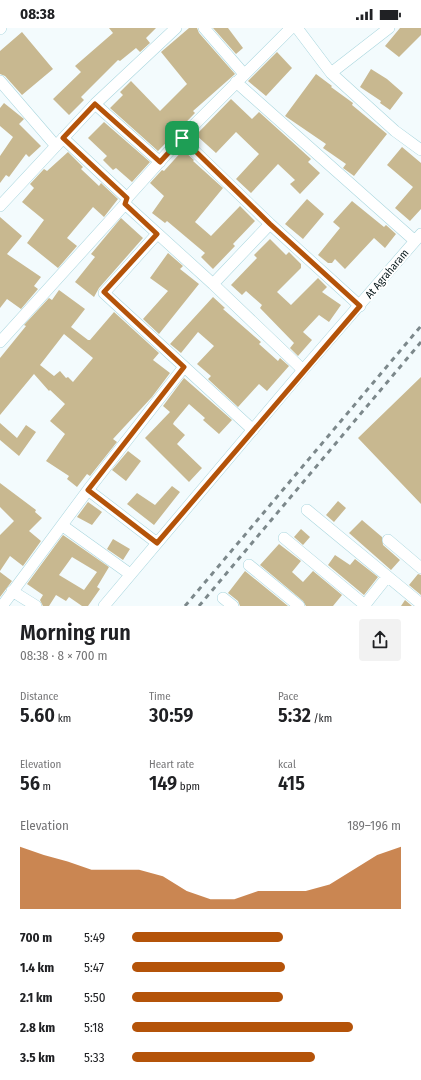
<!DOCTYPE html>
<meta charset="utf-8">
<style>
body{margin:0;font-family:"Fira Sans Condensed",sans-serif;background:#f2f2f2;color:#202124;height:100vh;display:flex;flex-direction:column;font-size:15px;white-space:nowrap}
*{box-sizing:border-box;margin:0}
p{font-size:13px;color:#757577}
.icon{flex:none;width:22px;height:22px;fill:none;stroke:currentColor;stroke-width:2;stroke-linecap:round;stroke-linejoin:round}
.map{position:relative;height:578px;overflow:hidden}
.drawer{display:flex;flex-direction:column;background:#fff;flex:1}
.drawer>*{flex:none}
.pin{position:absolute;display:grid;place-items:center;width:34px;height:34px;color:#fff;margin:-17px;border-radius:8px;box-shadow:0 2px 6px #0006}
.round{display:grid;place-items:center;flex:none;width:42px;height:42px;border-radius:4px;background:#f2f2f2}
.overview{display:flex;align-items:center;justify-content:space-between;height:68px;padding:0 20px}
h1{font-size:22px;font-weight:600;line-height:30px}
.stats{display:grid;grid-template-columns:repeat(3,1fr);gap:6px;height:68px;padding:4px 20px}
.stats div{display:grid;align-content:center}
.stats b{font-size:20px;font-weight:600}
.stats small{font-size:11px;font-weight:400}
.stats p{font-size:11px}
.chart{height:112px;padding:8px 20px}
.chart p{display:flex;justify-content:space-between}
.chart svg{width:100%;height:72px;margin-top:4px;fill:#b45309;opacity:.7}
ul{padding:0 20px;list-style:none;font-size:13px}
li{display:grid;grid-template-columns:64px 48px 1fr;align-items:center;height:30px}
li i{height:10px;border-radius:5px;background:#b45309}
.status{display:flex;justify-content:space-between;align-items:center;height:28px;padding:0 20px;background:#fff;direction:ltr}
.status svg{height:11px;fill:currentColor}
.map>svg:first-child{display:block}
.building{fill:#c8b890;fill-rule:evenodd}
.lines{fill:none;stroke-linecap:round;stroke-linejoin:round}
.street-casing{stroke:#a9d6de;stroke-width:12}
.street{stroke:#fff;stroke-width:11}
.rail{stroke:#7c888b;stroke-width:3;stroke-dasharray:5 5;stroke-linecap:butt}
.route-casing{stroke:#fff;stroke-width:8}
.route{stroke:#b45309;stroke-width:5}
.labels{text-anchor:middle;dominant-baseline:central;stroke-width:4;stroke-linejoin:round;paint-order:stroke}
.street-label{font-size:11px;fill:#041417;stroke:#fff}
</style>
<div class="status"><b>08:38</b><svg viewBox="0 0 49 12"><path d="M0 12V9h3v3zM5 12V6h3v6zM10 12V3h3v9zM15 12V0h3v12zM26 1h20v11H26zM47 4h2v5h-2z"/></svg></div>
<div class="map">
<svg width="421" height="578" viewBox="0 0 421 578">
<rect width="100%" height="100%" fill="#f3fbfd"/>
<!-- building -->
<path class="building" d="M109,0H156L146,10L150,15L140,24L136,20L120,33L118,32L81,69L84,72L69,87L53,71L81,44L75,38L113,5Z
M189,0H197L199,5L235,46L193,83L195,85L158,123L110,80L123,67L120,64L131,53L160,83L187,56L161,24Z
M213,0H228L243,20L236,26Z
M400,0H421V7L399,29L385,18Z
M22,4L53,41L22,67L5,48L0,46V23Z
M277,24L292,40L266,68L248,53Z
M371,41L387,51L403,65L390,82L380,75L381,73L360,59Z
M316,46L332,58L331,59L353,75L352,77L387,106L354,148L343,140L346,136L323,120L326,116L285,88Z
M231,71L252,91L259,84L311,131L308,134L320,145L300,166L290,156L295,152L278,136L251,165L236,151L259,126L236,104L216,125L196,107Z
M4,75L24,91L19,96L41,118L29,129L26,126L9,149L6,147L0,155V128L13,109L0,98V80Z
M104,94L150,134L132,154L116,140L113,142L103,132L107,128L88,110Z
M402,119L421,135V181L410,193L395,180L413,159L387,137Z
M183,122L194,132L193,133L223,160L195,194L211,208L240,178L255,193L233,216L235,218L213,241L201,229L205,225L167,193L165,195L152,185L164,168L150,155L162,142L164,143Z
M68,124L83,139L81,141L99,158L101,155L118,171L104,189L93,179L67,210L77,218L58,240L27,215L44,192L22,174L34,160L30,156L44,141L47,143Z
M307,171L324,186L303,211L285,196Z
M352,173L384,199L386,197L396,206L385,220L374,210L345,241L335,231L332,235H328L318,227L340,200L333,194Z
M0,189L22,208L7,226L41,249L34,258L38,261L21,281L7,271L0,280Z
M121,190L143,210L99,260L94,269L75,254L95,229L91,226Z
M270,211L286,227L289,224L301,236V240L277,264L291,277L318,250L327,259L322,264L341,277L329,294L319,287L303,304L312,312L298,328L290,320L294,315L260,280L262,277L246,263L242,267L231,257L257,230L254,227Z
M168,225L183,238L180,241L199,256L159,306L143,291L168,263L150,250Z
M59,262L85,281L71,299L88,312H90L114,284L159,325L153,332L170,345L152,369L113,411L117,414L90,448L87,446L77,459L67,451L69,448L46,433L65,406L50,393L65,376L50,362L49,363L34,346L0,387V330L26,298L24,297L49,270L52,272ZM64,306L93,330L73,354L68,349L66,350L60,343L54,348L40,337Z
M213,269L225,280L223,281L261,314L259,316L278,333L280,330L289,338L267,363L259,356L238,379L208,351L211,348L197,336L214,318L198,304L181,325L170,316Z
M421,349V476L358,410Z
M184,350L232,392L219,406L203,392L205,390L189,376L174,394L173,396L185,407L177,416L202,440L189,454L145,410L170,384L163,378Z
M0,395L17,410L26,397L36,404L19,428L0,412Z
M128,423L141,433L126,453L112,442Z
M0,455L36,482L35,484L42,490L29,503L41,513L23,538L10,528L0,543V507L14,493L0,479Z
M172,458L180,464L154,497L127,476L137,465L155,477Z
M338,473L346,480L334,494L326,487Z
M88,474L102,484L92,497L77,489Z
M362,492L382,509L383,517L400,532L391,542L349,505Z
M301,501L310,509L303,517L294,509Z
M63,507L109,539L97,559L100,561L88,578H82L69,569L66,573L56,567L49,578H43L40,572L43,567L27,556ZM72,529L97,544L84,562L59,547Z
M113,511L130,521L123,532L107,521Z
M279,516L301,533L292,544L303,554L313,543L342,567L333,578H306L303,573L260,537Z
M335,527L350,537L355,531L378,549L364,567L328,537Z
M245,543L288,578H240L238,573L228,565Z
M0,544L12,553L0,569Z
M418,546L421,547V567L409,557Z
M405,572L412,578H401Z"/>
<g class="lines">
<!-- street casing -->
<g class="street-casing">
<path id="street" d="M204,0L244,46
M297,0L331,45L395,103L421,122
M0,1L1,0
M331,45L389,0
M0,53L56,118
M236,54L415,213
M95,76L160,134
M63,110L127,170
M181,110L270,196L360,278
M125,176L213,256L303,342
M0,178L95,76L176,0
M157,206L104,265L253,402
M213,256L270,196
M0,314L125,176L127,170L181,110L291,0
M88,462L157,515
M307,482L421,576
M63,498L130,546
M284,510L366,578
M388,512L421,540
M249,537L299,578
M12,563L36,578
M223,570L233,578
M2,578L88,462L184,339
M104,578L303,342L421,206
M364,578L387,549"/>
</g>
<!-- street -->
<use href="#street" class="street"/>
<!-- rail -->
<path class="rail" d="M185,578L421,298
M199,578L421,314"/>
</g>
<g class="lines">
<!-- route casing -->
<g class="route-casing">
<path id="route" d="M95,76L160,134L182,110L270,196L360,278L157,515L88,462L184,339L104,264L157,206L125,176L127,170L63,110Z"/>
</g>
<!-- route -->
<use href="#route" class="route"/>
</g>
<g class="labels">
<!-- street labels -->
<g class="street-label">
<text transform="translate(387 246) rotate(-50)">At Agraharam</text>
</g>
</g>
</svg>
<div class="pin" style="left:182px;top:110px;background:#1e9e55"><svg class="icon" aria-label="arrive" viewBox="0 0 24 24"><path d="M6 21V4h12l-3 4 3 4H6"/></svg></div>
</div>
<section class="drawer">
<div class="overview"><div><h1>Morning run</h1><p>08:38 · 8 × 700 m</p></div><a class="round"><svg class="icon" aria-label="share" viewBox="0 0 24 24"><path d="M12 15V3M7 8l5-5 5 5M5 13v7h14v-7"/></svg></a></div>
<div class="stats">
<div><p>Distance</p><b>5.60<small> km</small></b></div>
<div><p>Time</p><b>30:59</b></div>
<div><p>Pace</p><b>5:32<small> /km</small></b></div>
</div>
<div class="stats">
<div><p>Elevation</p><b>56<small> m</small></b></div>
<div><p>Heart rate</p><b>149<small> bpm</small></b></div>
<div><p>kcal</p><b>415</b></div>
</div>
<div class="chart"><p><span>Elevation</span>189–196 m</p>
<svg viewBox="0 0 160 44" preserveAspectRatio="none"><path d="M0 44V6L10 11L20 15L30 20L40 20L50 20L60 24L70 33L80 38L90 38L100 33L110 33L120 33L130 29L140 20L150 11L160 6V44z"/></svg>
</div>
<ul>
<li><b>700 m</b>5:49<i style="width:56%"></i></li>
<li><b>1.4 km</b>5:47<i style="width:57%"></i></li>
<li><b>2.1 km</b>5:50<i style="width:56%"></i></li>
<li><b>2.8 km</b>5:18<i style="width:82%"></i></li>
<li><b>3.5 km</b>5:33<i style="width:68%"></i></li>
</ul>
</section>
